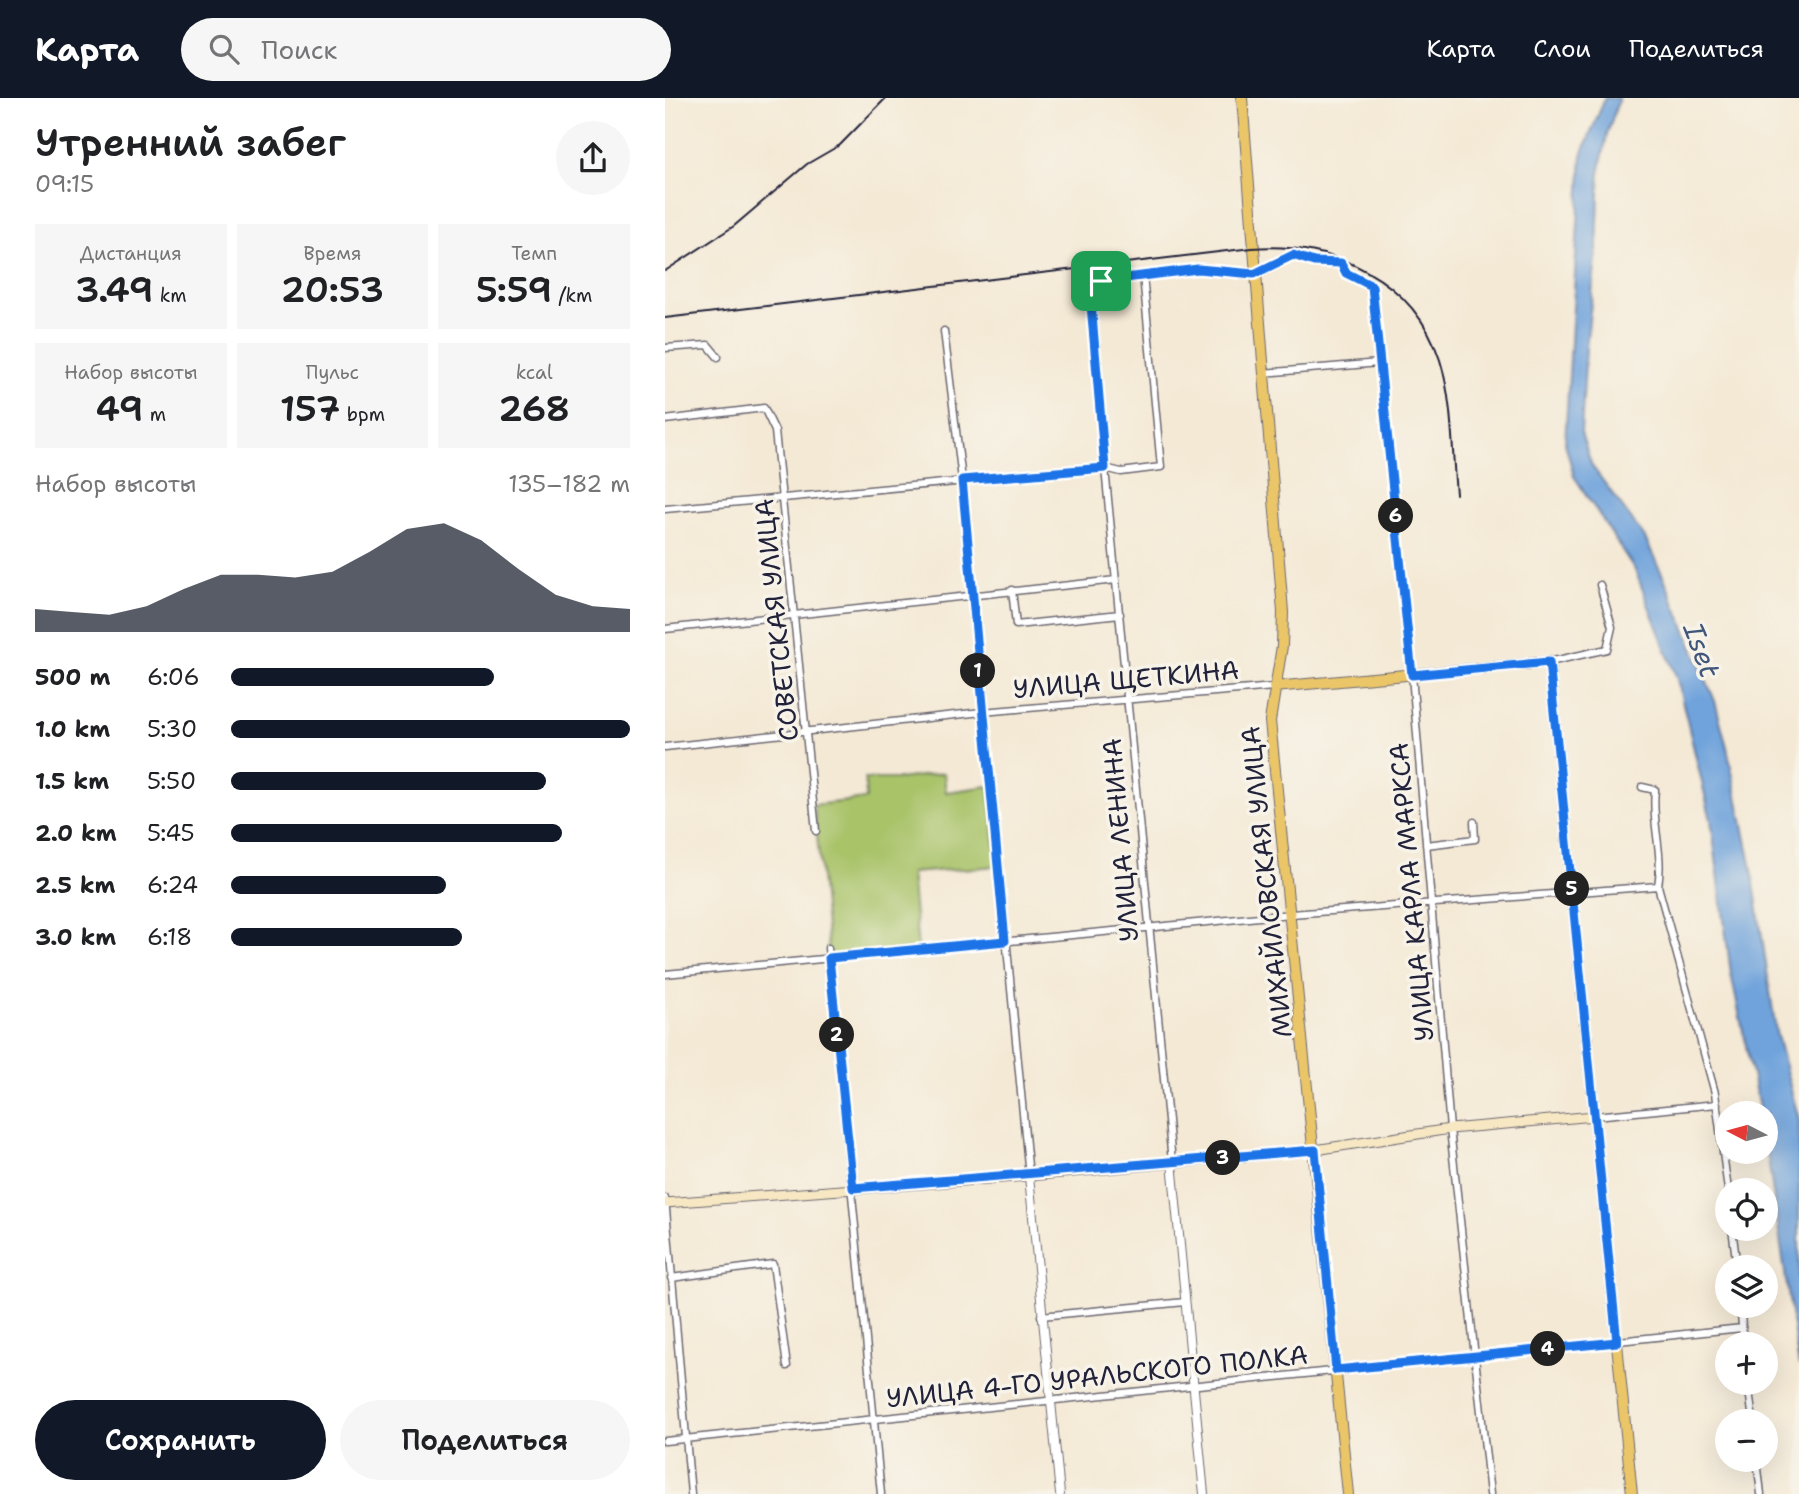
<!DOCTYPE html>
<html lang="ru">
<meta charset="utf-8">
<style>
body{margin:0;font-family:"Shantell Sans",sans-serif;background:#f6f6f6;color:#202124;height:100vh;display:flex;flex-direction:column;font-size:26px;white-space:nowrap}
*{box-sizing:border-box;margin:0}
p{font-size:23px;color:#757577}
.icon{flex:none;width:38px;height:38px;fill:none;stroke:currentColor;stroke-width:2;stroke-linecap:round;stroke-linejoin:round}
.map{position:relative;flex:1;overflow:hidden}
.panel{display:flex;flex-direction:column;background:#fff;width:665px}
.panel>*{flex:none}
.needle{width:46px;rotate:276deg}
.controls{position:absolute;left:1050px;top:1003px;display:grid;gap:14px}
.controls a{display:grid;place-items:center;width:63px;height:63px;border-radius:50%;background:#fff;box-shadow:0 7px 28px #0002;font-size:35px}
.pin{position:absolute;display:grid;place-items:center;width:60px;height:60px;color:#fff;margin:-30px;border-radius:14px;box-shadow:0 4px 10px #0006}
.km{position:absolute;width:35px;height:35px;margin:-18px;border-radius:50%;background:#222;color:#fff;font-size:19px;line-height:35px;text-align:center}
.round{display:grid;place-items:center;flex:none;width:74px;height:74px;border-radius:37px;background:#f6f6f6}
.overview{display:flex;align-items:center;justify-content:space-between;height:119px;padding:0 35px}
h1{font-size:38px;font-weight:600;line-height:52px}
.stats{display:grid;grid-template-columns:repeat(3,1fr);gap:10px;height:119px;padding:7px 35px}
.stats div{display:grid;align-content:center;border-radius:0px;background:#f6f6f6;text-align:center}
.stats b{font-size:35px;font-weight:600}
.stats small{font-size:19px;font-weight:400}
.stats p{font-size:19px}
.chart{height:196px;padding:14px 35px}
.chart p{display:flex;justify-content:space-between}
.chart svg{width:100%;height:126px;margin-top:7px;fill:#111827;opacity:.7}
.button{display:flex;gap:14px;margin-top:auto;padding:14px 35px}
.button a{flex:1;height:80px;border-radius:42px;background:#111827;color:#fff;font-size:28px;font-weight:600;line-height:80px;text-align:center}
.button a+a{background:#f6f6f6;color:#202124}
ul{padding:0 35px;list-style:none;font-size:23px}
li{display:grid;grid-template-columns:112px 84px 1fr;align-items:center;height:52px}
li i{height:18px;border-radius:9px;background:#111827}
header{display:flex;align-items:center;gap:42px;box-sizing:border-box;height:98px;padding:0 35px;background:#111827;color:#fff}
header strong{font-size:33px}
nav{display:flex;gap:38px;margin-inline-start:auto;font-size:24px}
.search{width:490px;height:63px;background:#f6f6f6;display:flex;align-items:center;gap:18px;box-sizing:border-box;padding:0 24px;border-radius:38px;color:#757577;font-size:26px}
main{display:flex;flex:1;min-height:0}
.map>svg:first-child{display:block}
.green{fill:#a9c369;stroke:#667252;stroke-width:2}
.water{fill:#6fa3db;stroke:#48628b;stroke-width:2}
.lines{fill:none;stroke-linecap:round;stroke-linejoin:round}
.minor-casing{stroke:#6c6871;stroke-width:9}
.tertiary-casing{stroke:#6c6871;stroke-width:10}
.secondary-casing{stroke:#6c6871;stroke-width:11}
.primary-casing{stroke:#6c6871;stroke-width:12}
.minor{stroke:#fff;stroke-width:6}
.tertiary{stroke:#fff;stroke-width:8}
.secondary{stroke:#f7e8c3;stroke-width:9}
.primary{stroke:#ebc669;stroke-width:10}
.rail{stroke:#22223b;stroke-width:2}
.route-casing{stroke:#fff;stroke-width:14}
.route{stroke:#1a73e8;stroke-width:9}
.labels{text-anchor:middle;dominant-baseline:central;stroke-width:7;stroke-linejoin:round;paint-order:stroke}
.street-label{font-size:26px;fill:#22223b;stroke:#f7f3e8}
.water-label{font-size:28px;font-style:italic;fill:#41567b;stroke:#f7f3e8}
</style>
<header>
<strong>Карта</strong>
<div class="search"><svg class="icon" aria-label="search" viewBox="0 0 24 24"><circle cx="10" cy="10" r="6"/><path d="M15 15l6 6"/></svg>Поиск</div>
<nav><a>Карта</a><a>Слои</a><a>Поделиться</a></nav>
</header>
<main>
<section class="panel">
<div class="overview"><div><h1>Утренний забег</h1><p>09:15</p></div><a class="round"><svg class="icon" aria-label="share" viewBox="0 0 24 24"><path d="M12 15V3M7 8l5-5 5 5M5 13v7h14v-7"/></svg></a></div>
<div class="stats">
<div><p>Дистанция</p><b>3.49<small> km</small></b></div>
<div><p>Время</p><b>20:53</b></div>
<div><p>Темп</p><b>5:59<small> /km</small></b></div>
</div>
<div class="stats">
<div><p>Набор высоты</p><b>49<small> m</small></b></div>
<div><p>Пульс</p><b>157<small> bpm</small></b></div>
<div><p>kcal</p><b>268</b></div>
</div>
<div class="chart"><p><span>Набор высоты</span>135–182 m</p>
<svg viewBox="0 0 160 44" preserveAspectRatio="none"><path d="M0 44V36L10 37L20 38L30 35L40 29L50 24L60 24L70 25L80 23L90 16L100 8L110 6L120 12L130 22L140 31L150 35L160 36V44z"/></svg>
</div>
<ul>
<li><b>500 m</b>6:06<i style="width:66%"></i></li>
<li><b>1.0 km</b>5:30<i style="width:100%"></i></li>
<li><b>1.5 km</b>5:50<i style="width:79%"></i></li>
<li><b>2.0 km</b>5:45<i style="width:83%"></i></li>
<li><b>2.5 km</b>6:24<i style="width:54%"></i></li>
<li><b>3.0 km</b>6:18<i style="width:58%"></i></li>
</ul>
<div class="button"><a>Сохранить</a><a>Поделиться</a></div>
</section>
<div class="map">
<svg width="1134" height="1396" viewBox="0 0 1134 1396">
<rect width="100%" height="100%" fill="#f7f3e8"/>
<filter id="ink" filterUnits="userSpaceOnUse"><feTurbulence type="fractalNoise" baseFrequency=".0143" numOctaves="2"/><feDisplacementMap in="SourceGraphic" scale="14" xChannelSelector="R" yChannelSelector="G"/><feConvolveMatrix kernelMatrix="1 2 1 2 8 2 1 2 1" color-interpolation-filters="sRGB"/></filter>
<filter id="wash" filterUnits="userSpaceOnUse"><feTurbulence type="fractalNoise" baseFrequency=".00686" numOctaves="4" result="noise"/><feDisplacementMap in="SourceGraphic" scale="28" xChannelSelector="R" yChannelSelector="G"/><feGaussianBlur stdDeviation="1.57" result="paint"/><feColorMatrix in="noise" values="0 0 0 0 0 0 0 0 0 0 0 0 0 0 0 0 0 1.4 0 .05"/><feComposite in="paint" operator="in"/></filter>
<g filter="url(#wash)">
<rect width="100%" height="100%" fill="#f4e9d5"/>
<!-- green -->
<path class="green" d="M279,675L281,694L324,688L332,768L246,775L253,851L164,860L149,707L201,701L200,681H234Z"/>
<!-- water -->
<path class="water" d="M940,0H954L942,37L935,71L932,151L921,250L916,335L927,368L980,440L999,480L1050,603L1062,649L1087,771L1111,934L1134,1022V1268L1101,1048V1015H1095L1066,876L1046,722L1012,581L970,472L909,378L900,345L917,57Z"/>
</g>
<g filter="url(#ink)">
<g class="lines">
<!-- minor casing -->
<g class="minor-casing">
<path id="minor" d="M279,233L297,382L364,1078
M0,250L43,247L53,259
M598,275L714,265
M0,322L99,310L110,333L151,733
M0,411L440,370L456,374L496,369L478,177
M347,492L351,527L455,516
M0,531L451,482
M884,564L942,551L947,529L935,487
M0,649L317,614L609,589
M977,689L990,692C986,725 999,755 993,788L1050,995L1063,1092
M761,747L810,741L809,724
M163,850L216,1396
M0,876L626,816L993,788
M930,1018L1052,1006
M507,1064L440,370L427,196L436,183L446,181L533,171L589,176L628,157L649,165H676L681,175L707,188L747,577L785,1031L825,1396
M0,1100L26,1396
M1067,1130L1072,1169
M6,1180L108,1166L122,1268
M1075,1208L1079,1246
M376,1218L520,1204
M1083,1284L1088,1323
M0,1343L1077,1230
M1092,1362L1096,1396"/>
</g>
<!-- tertiary casing -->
<g class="tertiary-casing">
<path id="tertiary" d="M507,1064L539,1396
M364,1078L395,1396"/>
</g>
<!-- secondary casing -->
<g class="secondary-casing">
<path id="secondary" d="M0,1105L364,1078L650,1052L785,1031L930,1018"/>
</g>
<!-- primary casing -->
<g class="primary-casing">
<path id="primary" d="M577,0L618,514L617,548L605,623L683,1396
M609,589L884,564L967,1396"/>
</g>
<!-- minor -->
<use href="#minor" class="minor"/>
<!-- tertiary -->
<use href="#tertiary" class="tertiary"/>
<!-- secondary -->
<use href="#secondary" class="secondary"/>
<!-- primary -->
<use href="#primary" class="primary"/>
<!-- rail -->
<path class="rail" d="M0,173L69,128L142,66L175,47L221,0
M0,220L587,150C668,144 749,181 775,262C788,304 787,353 791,396"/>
</g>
</g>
<g class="lines" filter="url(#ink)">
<!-- route casing -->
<g class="route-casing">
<path id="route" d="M628,157L649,164L676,165L681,175L707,188L747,577L884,564L952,1244L671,1272L650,1052L188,1090L164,860L340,843L297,382L440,370L426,206L427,196L436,183L533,171L589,176Z"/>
</g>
<!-- route -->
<use href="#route" class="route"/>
</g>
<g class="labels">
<!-- street labels -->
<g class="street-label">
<text transform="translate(111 522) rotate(-96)">СОВЕТСКАЯ УЛИЦА</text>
<text transform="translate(461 581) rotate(-5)">УЛИЦА ЩЕТКИНА</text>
<text transform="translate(455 742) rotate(-95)">УЛИЦА ЛЕНИНА</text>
<text transform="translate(601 784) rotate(-96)">МИХАЙЛОВСКАЯ УЛИЦА</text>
<text transform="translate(746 794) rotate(-95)">УЛИЦА КАРЛА МАРКСА</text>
<text transform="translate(432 1278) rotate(-6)">УЛИЦА 4-ГО УРАЛЬСКОГО ПОЛКА</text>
</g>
<!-- water labels -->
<g class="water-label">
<text transform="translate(1037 552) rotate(70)">Iset</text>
</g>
</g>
</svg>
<div class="controls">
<a><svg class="needle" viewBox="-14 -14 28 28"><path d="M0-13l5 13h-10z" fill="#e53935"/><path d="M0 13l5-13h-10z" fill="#757577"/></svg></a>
<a><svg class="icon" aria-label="locate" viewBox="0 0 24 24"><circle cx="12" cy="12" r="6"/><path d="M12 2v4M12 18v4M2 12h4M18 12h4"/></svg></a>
<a><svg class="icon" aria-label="layers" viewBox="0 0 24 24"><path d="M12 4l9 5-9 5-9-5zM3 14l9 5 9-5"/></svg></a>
<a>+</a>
<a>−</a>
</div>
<div class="pin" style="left:436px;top:183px;background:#1e9e55"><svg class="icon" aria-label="arrive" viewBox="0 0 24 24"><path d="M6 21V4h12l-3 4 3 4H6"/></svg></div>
<b class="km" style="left:313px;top:573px">1</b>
<b class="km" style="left:172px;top:937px">2</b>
<b class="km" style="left:558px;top:1060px">3</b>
<b class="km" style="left:883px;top:1251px">4</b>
<b class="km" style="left:907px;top:791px">5</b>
<b class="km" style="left:731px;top:418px">6</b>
</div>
</main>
